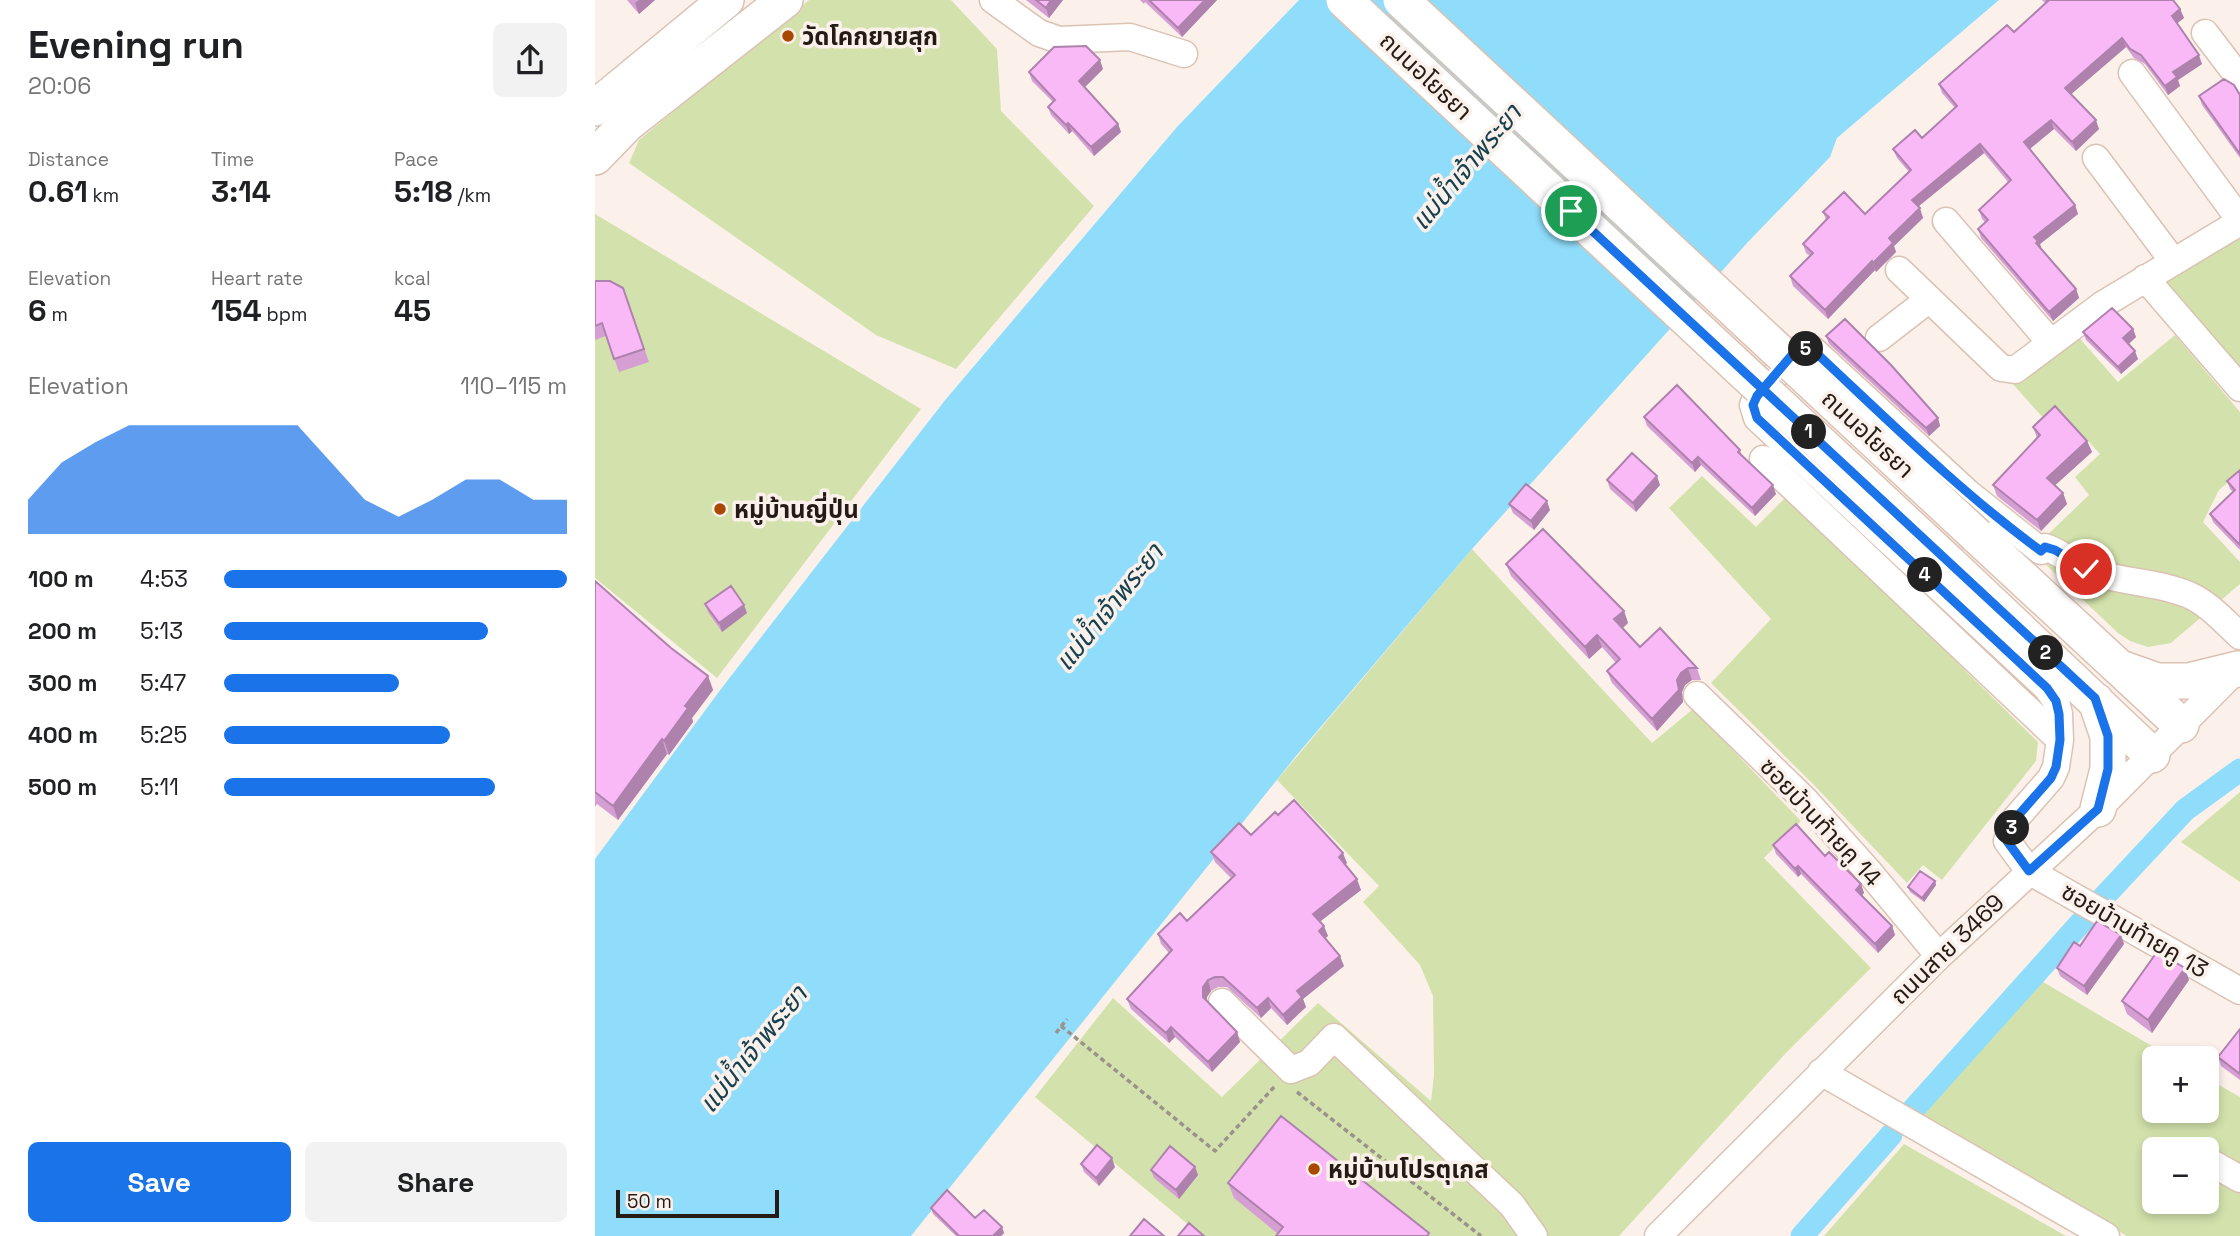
<!DOCTYPE html>
<meta charset="utf-8">
<style>
body{margin:0;font-family:"Space Grotesk","Noto Sans Thai",sans-serif;background:#f2f2f2;color:#202124;height:100vh;display:flex;flex-direction:column;font-size:26px;white-space:nowrap}
*{box-sizing:border-box;margin:0}
p{font-size:23px;color:#757577}
.icon{flex:none;width:38px;height:38px;fill:none;stroke:currentColor;stroke-width:2;stroke-linecap:round;stroke-linejoin:round}
.map{position:relative;flex:1;overflow:hidden}
.details{display:flex;flex-direction:column;background:#fff;width:595px}
.details>*{flex:none}
.controls{position:absolute;left:1547px;top:1046px;display:grid;gap:14px}
.controls a{display:grid;place-items:center;width:77px;height:77px;border-radius:10px;background:#fff;box-shadow:0 4px 10px #0003;font-size:35px}
.scale{position:absolute;left:21px;bottom:18px;width:163px;box-sizing:border-box;padding-left:7px;border:4px solid #241b15;border-top:0;font-size:19px;line-height:24px;white-space:nowrap;color:#241b15;-webkit-text-stroke:5px #fbf1ea;paint-order:stroke}
.pin{position:absolute;display:grid;place-items:center;width:60px;height:60px;color:#fff;margin:-30px;border:4px solid #fff;border-radius:50%;box-shadow:0 2px 7px #0007}
.km{position:absolute;width:35px;height:35px;margin:-18px;border-radius:50%;background:#222;color:#fff;font-size:19px;line-height:35px;text-align:center}
.round{display:grid;place-items:center;flex:none;width:74px;height:74px;border-radius:10px;background:#f2f2f2}
.headline{display:flex;align-items:center;justify-content:space-between;height:119px;padding:0 28px}
h1{font-size:38px;font-weight:700;line-height:52px}
.figures{display:grid;grid-template-columns:repeat(3,1fr);gap:10px;height:119px;padding:7px 28px}
.figures div{display:grid;align-content:center}
.figures b{font-size:30px;font-weight:700}
.figures small{font-size:19px;font-weight:400}
.figures p{font-size:19px}
.chart{height:196px;padding:14px 28px}
.chart p{display:flex;justify-content:space-between}
.chart svg{width:100%;height:126px;margin-top:7px;fill:#1a73e8;opacity:.7}
.button{display:flex;gap:14px;margin-top:auto;padding:14px 28px}
.button a{flex:1;height:80px;border-radius:10px;background:#1a73e8;color:#fff;font-size:28px;font-weight:700;line-height:80px;text-align:center}
.button a+a{background:#f2f2f2;color:#202124}
ul{padding:0 28px;list-style:none;font-size:23px}
li{display:grid;grid-template-columns:112px 84px 1fr;align-items:center;height:52px}
li i{height:18px;border-radius:9px;background:#1a73e8}
main{display:flex;flex:1;min-height:0}
.map>svg:first-child{display:block}
.green{fill:#d3e2ac;fill-rule:evenodd}
.water{fill:#90ddfb}
.lines{fill:none;stroke-linecap:round;stroke-linejoin:round}
.canal{stroke:#90ddfb;stroke-width:23}
.minor-casing{stroke:#dbc2b2;stroke-width:29}
.major-casing{stroke:#dbc2b2;stroke-width:38}
.path{stroke:#9b928b;stroke-width:3.5;stroke-dasharray:5 3.5;stroke-linecap:butt}
.minor{stroke:#fff;stroke-width:26}
.major{stroke:#fff;stroke-width:35}
.major-bridge-casing{stroke:#dbc2b2;stroke-width:38;stroke-linecap:butt}
.major-bridge{stroke:#fff;stroke-width:35}
.wall{fill:#d69fd4}
.shaded-wall{fill:#ae82ad}
.building{fill:#f9b9f7;stroke:#ae82ad;stroke-width:2}
.route-casing{stroke:#fff;stroke-width:14}
.route{stroke:#1a73e8;stroke-width:9}
.poi-dot{fill:#a94900;stroke:#fbf1ea;stroke-width:2.5}
.labels{text-anchor:middle;dominant-baseline:central;stroke-width:7;stroke-linejoin:round;paint-order:stroke}
.poi-label{font-size:24px;font-weight:bold;fill:#241b15;stroke:#fbf1ea;text-anchor:start}
.street-label{font-size:24px;fill:#241b15;stroke:#fbf1ea}
.water-label{font-size:26px;font-style:italic;fill:#144151;stroke:#fbf1ea}
</style>
<main>
<section class="details">
<div class="headline"><div><h1>Evening run</h1><p>20:06</p></div><a class="round"><svg class="icon" aria-label="share" viewBox="0 0 24 24"><path d="M12 15V3M7 8l5-5 5 5M5 13v7h14v-7"/></svg></a></div>
<div class="figures">
<div><p>Distance</p><b>0.61<small> km</small></b></div>
<div><p>Time</p><b>3:14</b></div>
<div><p>Pace</p><b>5:18<small> /km</small></b></div>
</div>
<div class="figures">
<div><p>Elevation</p><b>6<small> m</small></b></div>
<div><p>Heart rate</p><b>154<small> bpm</small></b></div>
<div><p>kcal</p><b>45</b></div>
</div>
<div class="chart"><p><span>Elevation</span>110–115 m</p>
<svg viewBox="0 0 160 44" preserveAspectRatio="none"><path d="M0 44V32L10 19L20 12L30 6L40 6L50 6L60 6L70 6L80 6L90 19L100 32L110 38L120 32L130 25L140 25L150 32L160 32V44z"/></svg>
</div>
<ul>
<li><b>100 m</b>4:53<i style="width:100%"></i></li>
<li><b>200 m</b>5:13<i style="width:77%"></i></li>
<li><b>300 m</b>5:47<i style="width:51%"></i></li>
<li><b>400 m</b>5:25<i style="width:66%"></i></li>
<li><b>500 m</b>5:11<i style="width:79%"></i></li>
</ul>
<div class="button"><a>Save</a><a>Share</a></div>
</section>
<div class="map">
<svg width="1645" height="1236" viewBox="0 0 1645 1236">
<rect width="100%" height="100%" fill="#fbf1ea"/>
<!-- green -->
<path class="green" d="M214,0H356L402,49L406,111L499,206L361,369L281,335L34,163L44,140Z
M0,214L326,409L122,678L0,578Z
M1645,231V380L1570,283L1577,268Z
M1479,332L1523,382L1580,335L1645,412V472L1624,490L1608,522L1645,562V584L1576,643L1553,647L1535,641L1523,633L1448,562L1445,542L1494,495L1480,477L1505,454L1466,411L1451,421L1416,382Z
M1107,476L1161,527L1192,496L1443,742L1441,761L1347,880L1328,865L1312,883L1219,785L1116,683L1176,619L1074,508Z
M877,549L1057,743L1098,709L1206,821L1169,858L1276,968L1190,1054L1024,1236H607L440,1097L518,998L627,1097L723,1003L836,1101L839,1075L838,996L825,965L768,902L784,886L682,780Z
M1645,792V882L1586,842Z
M1443,979L1579,1059H1559V1111H1612V1078L1645,1097V1236H1532L1324,1120ZM1559,1150H1612V1202H1559Z
M1309,1144L1471,1236H1229Z"/>
<!-- water -->
<path class="water" d="M704,0H1404L1242,138L1235,157L1153,242L877,549L701,756L316,1236H0V859L129,685L351,399L582,127Z"/>
<g class="lines">
<!-- canal -->
<path class="canal" d="M1505,901L1590,810L1645,770
M1316,1112L1491,917
M1207,1236L1296,1135"/>
<!-- minor casing -->
<g class="minor-casing">
<path id="minor" d="M398,0L444,33L464,40L535,37L589,54
M1610,33L1645,79
M1537,73L1645,220
M1501,158L1578,261
M1351,221L1456,343
M1304,270L1406,368L1420,370L1507,305L1645,222
M1550,278L1645,388
M1284,338L1333,300
M1168,459L1465,740
M1645,636C1629,621 1614,604 1594,595C1562,581 1525,583 1493,570C1477,564 1466,552 1450,547L1446,551L1373,493L1218,350L1209,348L1202,350L1162,396L1158,405L1162,418L1452,688L1461,701L1464,714L1465,740L1461,767L1456,778L1421,818L1412,841L1434,871L1645,991
M1102,695L1209,799L1275,873L1344,956
M627,1002L696,1070L714,1063L739,1037L917,1205L939,1236
M1226,1072L1511,1236
M1615,1162L1645,1179
M1063,1236L1344,956L1503,809L1644,667"/>
</g>
<!-- major casing -->
<g class="major-casing">
<path id="major" d="M0,108L131,0
M0,157L32,124L190,0
M1382,536L1586,725
M1355,564L1557,755
M1528,669L1562,681H1594L1643,669
M1501,701L1513,736V769L1503,809"/>
</g>
<!-- path -->
<path class="path" d="M466,1026L620,1151L681,1085
M461,1033L472,1019
M702,1092L886,1236"/>
<!-- minor -->
<use href="#minor" class="minor"/>
<!-- major -->
<use href="#major" class="major"/>
<!-- major-bridge casing -->
<g class="major-bridge-casing">
<path id="major-bridge" d="M749,0L1355,564
M806,0L1382,536"/>
</g>
<!-- major-bridge -->
<use href="#major-bridge" class="major-bridge"/>
</g>
<!-- wall -->
<path class="wall" d="M32,0H60L44,14Z
M431,0H468L454,18Z
M545,0H622L587,37L550,2L549,4Z
M1447,0H1578L1585,9L1589,18L1582,23L1607,64L1583,80L1585,86L1573,95L1550,64L1539,58L1531,47L1476,94L1504,129L1481,151L1459,129L1435,149L1480,205L1483,214L1445,244L1446,248L1481,289L1484,298L1458,321L1386,238L1383,229L1390,222L1387,219L1384,210L1413,182L1389,153L1323,207L1328,218L1299,246L1301,252L1281,272L1280,270L1233,319L1198,286L1195,276L1215,256L1211,253L1208,244L1231,220L1228,212L1270,214L1314,172L1302,158L1298,149L1327,138L1360,108L1347,93L1344,84L1419,32L1450,3Z
M508,69L490,87L523,124L526,132L499,156L477,131L474,134L456,115L453,107L458,102L437,81L434,72Z
M1645,95V158L1607,105L1604,96Z
M0,281L28,288L54,362L24,372L11,336L0,340Z
M1538,329L1541,337L1534,344L1543,359L1526,374L1491,340L1488,332Z
M1231,336L1343,418L1345,426L1334,436L1234,344Z
M1049,417L1145,450L1147,456L1181,494L1160,516L1106,465L1100,472L1052,426Z
M1438,427L1492,441L1497,452L1460,485L1468,493L1472,504L1446,531L1402,496L1398,485L1442,438Z
M1645,470V550L1618,522L1615,514L1638,492L1635,489L1632,481Z
M1012,480L1065,485L1041,512L1015,489Z
M914,504L955,510L939,530L918,513Z
M911,564L1029,611L1033,623L1028,628L1045,647L1102,668L1106,680H1097L1090,685L1087,692L1088,702L1062,731L1017,683L1012,671L1021,663L1007,647L994,659L916,576Z
M0,581L76,648L113,676L118,690L97,718L98,722L74,755L72,754L23,820L2,804L0,807Z
M110,604L152,613L127,632L113,612Z
M683,815L752,863L750,865L766,890L725,921L733,936L730,938L749,966L708,999L711,1007L692,1025L676,1008L666,1018L632,987H623L616,991L612,997V1001L642,1032L645,1042L617,1072L580,1037L574,1043L536,1009L532,999L574,953L566,944L563,934L592,921L636,878L620,862L616,852L656,835Z
M1178,845L1230,856L1266,884L1269,893L1267,895L1297,926L1300,935L1283,953L1206,874L1203,877L1181,854Z
M1340,881L1341,885L1329,902L1315,892L1313,887Z
M1526,935L1529,944L1492,995L1465,976L1462,968L1485,946Z
M1594,980L1557,1033L1532,1014L1527,1001Z
M1645,1029V1080L1626,1066L1623,1057Z
M486,1164L520,1167L504,1186L489,1172Z
M600,1167L603,1175L584,1199L559,1178L556,1170Z
M633,1183L836,1236L683,1234L639,1198Z
M336,1208L380,1218L407,1227L409,1233L406,1236H361L338,1214Z"/>
<!-- shaded-wall -->
<path class="shaded-wall" d="M44,0H60L44,14L40,3Z
M456,0H468L454,18L451,8Z
M610,0H622L587,37L583,28Z
M1585,9L1589,18L1580,25L1577,16Z
M1527,38L1531,47L1473,97L1470,88Z
M1604,55L1607,64L1583,80L1585,86L1573,95L1570,86L1578,72Z
M505,60L508,69L487,90L484,81Z
M1456,120L1459,129L1432,151L1429,142Z
M1501,120L1504,129L1481,151L1477,142Z
M473,123L477,131L474,134L471,125Z
M523,124L526,132L499,156L496,147Z
M1385,144L1389,153L1320,209L1317,200Z
M1480,205L1483,214L1445,244L1447,250L1445,252L1439,237Z
M1325,208L1328,218L1299,246L1301,252L1281,272L1278,263L1294,238Z
M1277,261L1280,270L1233,319L1230,310Z
M1481,289L1484,298L1458,321L1454,312Z
M1538,329L1541,337L1531,346L1528,338Z
M1540,351L1543,359L1526,374L1523,367Z
M1343,418L1345,426L1334,436L1331,428Z
M1492,441L1497,452L1456,489L1452,478Z
M1103,457L1106,465L1100,472L1097,463Z
M1062,476L1065,485L1041,512L1038,503Z
M1178,485L1181,494L1160,516L1157,508Z
M1468,493L1472,504L1446,531L1442,520Z
M952,501L955,510L939,530L936,521Z
M149,605L152,613L127,632L124,623Z
M1029,611L1033,623L1024,631L1019,619Z
M1002,635L1007,647L994,659L990,647Z
M1093,668L1097,680L1090,685L1087,692L1088,702L1062,731L1057,719L1086,673Z
M113,676L118,690L97,718L98,722L74,755L69,741L90,706Z
M67,739L72,754L23,820L18,806Z
M748,853L752,863L748,867L744,857Z
M1203,866L1206,874L1203,877L1200,869Z
M762,879L766,890L722,924L718,914Z
M1340,881L1341,885L1329,902L1327,898Z
M1266,884L1269,893L1264,898L1261,890Z
M729,926L733,936L727,941L724,931Z
M1297,926L1300,935L1283,953L1280,944Z
M1526,935L1529,944L1492,995L1489,986Z
M745,956L749,966L708,999L711,1007L692,1025L688,1015L702,991Z
M1590,968L1594,980L1557,1033L1553,1020Z
M613,980L616,991L612,997V1007L608,997V987Z
M673,998L676,1008L666,1018L662,1008Z
M576,1027L580,1037L574,1043L571,1033Z
M642,1032L645,1042L617,1072L613,1062Z
M517,1158L520,1167L504,1186L501,1178Z
M600,1167L603,1175L584,1199L581,1190Z
M407,1227L409,1233L406,1236H400L399,1235Z"/>
<!-- building -->
<path class="building" d="M441,0H456L451,8Z
M554,0H610L583,28Z
M1452,0H1578L1585,9L1577,16L1604,55L1578,72L1582,77L1570,86L1546,55L1535,49L1527,38L1470,88L1501,120L1477,142L1456,120L1429,142L1480,205L1439,237L1443,241L1441,243L1481,289L1454,312L1383,229L1393,220L1384,210L1416,180L1385,144L1317,200L1325,208L1294,238L1298,243L1278,263L1277,261L1230,310L1195,276L1218,253L1208,244L1234,217L1228,212L1249,192L1270,214L1316,170L1298,149L1320,130L1327,138L1362,106L1344,84L1412,25L1419,32L1453,1Z
M491,46L505,60L484,81L523,124L496,147L473,123L471,125L453,107L460,100L434,72L459,47Z
M1629,79L1639,85L1645,95V154L1604,96Z
M0,281H15L28,288L49,349L19,359L7,323L0,326Z
M1517,308L1538,329L1528,338L1540,351L1523,367L1488,332Z
M1250,319L1296,365L1343,418L1331,428L1231,336Z
M1082,385L1145,450L1143,452L1178,485L1157,508L1103,457L1097,463L1049,417Z
M1460,406L1492,441L1452,478L1468,493L1442,520L1398,485L1445,435L1438,427Z
M1037,453L1062,476L1038,503L1012,480Z
M1645,470V545L1615,514L1640,490L1632,481Z
M931,484L952,501L936,521L914,504Z
M948,529L1029,611L1019,619L1045,647L1065,628L1102,668H1093L1086,673L1082,680L1084,690L1057,719L1012,671L1025,659L1002,635L990,647L911,564Z
M0,581L76,648L113,676L90,706L93,708L69,741L67,739L18,806L0,792Z
M136,586L149,605L124,623L110,604Z
M699,800L748,853L744,857L762,879L718,914L729,926L724,931L745,956L702,991L707,997L688,1015L673,998L662,1008L628,977H620L613,980L608,987V997L642,1032L613,1062L576,1027L571,1033L532,999L577,950L563,934L585,913L592,921L640,875L616,852L644,823L656,835L680,812L683,815Z
M1201,824L1230,856L1234,852L1266,884L1261,890L1297,926L1280,944L1203,866L1200,869L1178,845Z
M1325,871L1340,881L1327,898L1313,887Z
M1502,921L1526,935L1489,986L1462,968L1479,942L1485,946Z
M1562,952L1590,968L1553,1020L1527,1001Z
M1645,1029V1074L1623,1057Z
M686,1116L834,1233L832,1236H681L688,1227L633,1183Z
M502,1145L517,1158L501,1178L486,1164Z
M575,1146L600,1167L581,1190L556,1170Z
M352,1190L380,1218L389,1210L407,1227L399,1235L401,1236H364L336,1208Z
M549,1219L569,1236H535Z
M594,1223L609,1236H583Z"/>
<g class="lines">
<!-- route casing -->
<g class="route-casing">
<path id="route" d="M976,211C1151,373 1325,536 1500,698L1513,736V769L1503,809L1434,871L1412,841L1421,818L1456,778L1461,767L1465,740L1464,714L1461,701L1452,688L1162,418L1158,405L1162,396L1202,349L1209,348L1218,350C1292,419 1364,491 1446,551L1450,547L1460,550L1491,569"/>
</g>
<!-- route -->
<use href="#route" class="route"/>
</g>
<!-- markers -->
<g class="poi-dot">
<circle cx="193" cy="36" r="7"/>
<circle cx="125" cy="509" r="7"/>
<circle cx="719" cy="1169" r="7"/>
</g>
<g class="labels">
<!-- poi labels -->
<g class="poi-label">
<text x="207" y="36">วัดโคกยายสุก</text>
<text x="139" y="509">หมู่บ้านญี่ปุ่น</text>
<text x="733" y="1169">หมู่บ้านโปรตุเกส</text>
</g>
<!-- street labels -->
<g class="street-label">
<text transform="translate(831 76) rotate(43)">ถนนอโยธยา</text>
<text transform="translate(1273 434) rotate(43)">ถนนอโยธยา</text>
<text transform="translate(1226 822) rotate(47)">ซอยบ้านท้ายคู 14</text>
<text transform="translate(1540 930) rotate(30)">ซอยบ้านท้ายคู 13</text>
<text transform="translate(1352 949) rotate(-44)">ถนนสาย 3469</text>
</g>
<!-- water labels -->
<g class="water-label">
<text transform="translate(871 167) rotate(-50)">แม่น้ำเจ้าพระยา</text>
<text transform="translate(514 607) rotate(-51)">แม่น้ำเจ้าพระยา</text>
<text transform="translate(158 1049) rotate(-51)">แม่น้ำเจ้าพระยา</text>
</g>
</g>
</svg>
<div class="controls">
<a>+</a>
<a>−</a>
</div>
<div class="scale">50 m</div>
<div class="pin" style="left:976px;top:211px;background:#1e9e55"><svg class="icon" aria-label="arrive" viewBox="0 0 24 24"><path d="M6 21V4h12l-3 4 3 4H6"/></svg></div>
<div class="pin" style="left:1491px;top:569px;background:#d93025"><svg class="icon" aria-label="check" viewBox="0 0 24 24"><path d="M5 12l5 5 9-10"/></svg></div>
<b class="km" style="left:1214px;top:432px">1</b>
<b class="km" style="left:1451px;top:653px">2</b>
<b class="km" style="left:1417px;top:828px">3</b>
<b class="km" style="left:1330px;top:575px">4</b>
<b class="km" style="left:1211px;top:349px">5</b>
</div>
</main>
